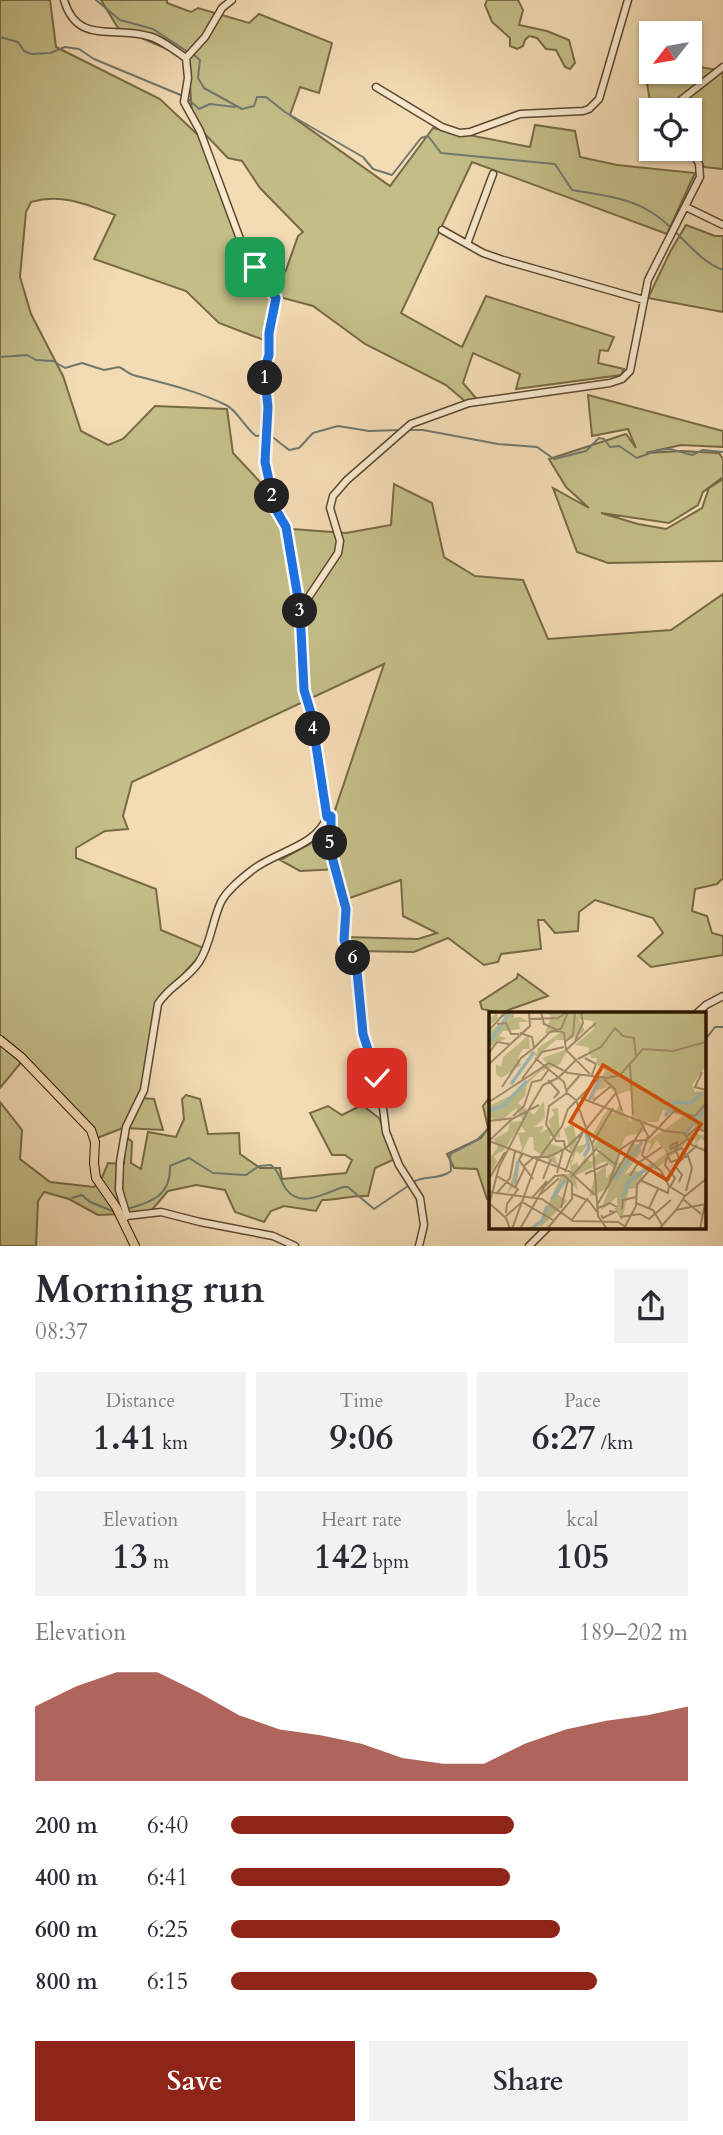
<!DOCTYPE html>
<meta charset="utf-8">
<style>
body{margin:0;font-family:Cardo,serif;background:#f2f2f3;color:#2b2b33;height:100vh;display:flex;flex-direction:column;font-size:26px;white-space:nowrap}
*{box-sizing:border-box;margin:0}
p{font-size:23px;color:#7c7c81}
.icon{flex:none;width:38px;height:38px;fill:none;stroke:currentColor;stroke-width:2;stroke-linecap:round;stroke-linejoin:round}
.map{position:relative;height:1246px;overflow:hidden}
.side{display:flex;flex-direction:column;background:#fff;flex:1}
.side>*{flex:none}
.needle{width:46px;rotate:239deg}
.buttons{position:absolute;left:639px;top:21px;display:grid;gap:14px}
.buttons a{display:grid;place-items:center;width:63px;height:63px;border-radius:0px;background:#fff;box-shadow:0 2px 5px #0004;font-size:35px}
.pin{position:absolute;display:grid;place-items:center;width:60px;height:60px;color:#fff;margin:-30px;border-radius:14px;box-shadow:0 4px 10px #0006}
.km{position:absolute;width:35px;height:35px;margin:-18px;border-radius:50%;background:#222;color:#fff;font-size:19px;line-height:35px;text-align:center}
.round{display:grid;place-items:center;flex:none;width:74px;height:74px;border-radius:0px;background:#f2f2f3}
.head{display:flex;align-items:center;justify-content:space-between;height:119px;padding:0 35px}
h1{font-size:38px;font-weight:800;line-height:52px}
.metrics{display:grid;grid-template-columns:repeat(3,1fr);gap:10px;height:119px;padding:7px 35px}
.metrics div{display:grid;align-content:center;border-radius:0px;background:#f2f2f3;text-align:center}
.metrics b{font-size:35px;font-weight:800}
.metrics small{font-size:19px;font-weight:400}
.metrics p{font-size:19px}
.chart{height:196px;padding:14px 35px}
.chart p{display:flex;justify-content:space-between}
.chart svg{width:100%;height:126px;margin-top:7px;fill:#8f2418;opacity:.7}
.button{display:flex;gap:14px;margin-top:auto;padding:14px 35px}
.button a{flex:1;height:80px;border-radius:0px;background:#8f2418;color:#fff;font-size:28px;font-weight:800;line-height:80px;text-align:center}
.button a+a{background:#f2f2f3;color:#2b2b33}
ul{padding:0 35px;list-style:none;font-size:23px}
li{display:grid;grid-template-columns:112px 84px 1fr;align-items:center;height:52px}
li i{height:18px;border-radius:9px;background:#8f2418}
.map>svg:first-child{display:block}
.green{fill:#c3bd87;stroke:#776a44;stroke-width:2}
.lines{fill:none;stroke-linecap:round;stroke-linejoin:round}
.stream{stroke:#70786e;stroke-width:2}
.minor-casing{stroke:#5d482e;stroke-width:9}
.major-casing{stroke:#2b1701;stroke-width:10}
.minor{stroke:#f7e8ce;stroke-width:6}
.major{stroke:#f3dbb4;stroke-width:8}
.route-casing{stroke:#fff;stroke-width:14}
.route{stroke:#1a73e8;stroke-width:9}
.inset-river{fill:none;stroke:#9eb9b6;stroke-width:3.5}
.inset-road{fill:none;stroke:#a38d6c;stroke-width:2}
.view{fill:#d5520b;fill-opacity:0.15;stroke:#d5520b;stroke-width:3.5}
.inset-edge{fill:none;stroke:#2b1701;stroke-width:3.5}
</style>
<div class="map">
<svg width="723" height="1246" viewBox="0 0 723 1246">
<rect width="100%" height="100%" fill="#f3dbb4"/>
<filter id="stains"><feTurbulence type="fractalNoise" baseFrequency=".00286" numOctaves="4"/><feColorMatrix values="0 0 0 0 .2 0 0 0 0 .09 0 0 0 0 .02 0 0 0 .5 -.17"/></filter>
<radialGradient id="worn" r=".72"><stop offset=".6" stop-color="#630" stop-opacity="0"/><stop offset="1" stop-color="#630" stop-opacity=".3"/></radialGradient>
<!-- green -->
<path class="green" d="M0,0H50L56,47L160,99L199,136L243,247L273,288L286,270L298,236L303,232L260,188L242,161L228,158L199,128L192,114L188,58L118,28L101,0H167V3L191,12L198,8L249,23L259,14L332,43L319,93L300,87L290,115L390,186L433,128L530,147L535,125L575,131L580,157L617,165L695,173L667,234L472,162L401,313L462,347L486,296L614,337L608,351L600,350L598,363L624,369L621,375L516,389L520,374L473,353L463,383L476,398L466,402L446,385L365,344L313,306L276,296L269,342L219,323L186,291L94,259L115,215C86,204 61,193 31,202L26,212L20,277L31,314L63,376L81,431L108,445L123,439L155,406L227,409L233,453L262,484L292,529L346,533L391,525L394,484L432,503L444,557L475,576L523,580L548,639L671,630L723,594V878L717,884L695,889L692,911L707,916L712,933L723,936V955L651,967L638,956L663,933L653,918L595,900L579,912L578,931L555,933L544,920H538L541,949L501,954L498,962L484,965L448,938L414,952L355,951L347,937L418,939L437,933L403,916L401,880L347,899L339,869L300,871L280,860L310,844L331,822L384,664L132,782L123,816L128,829L105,831L76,848V858L156,889L161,930L206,949L162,997L141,1098L154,1099L163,1130L123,1128L97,1138L23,1060L0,1088Z
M487,0H518L523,10L519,25L547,31L569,40L575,63L570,69L565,67L556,50L546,49L537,38L529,36L525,40L523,46L517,49L510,46V38L492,22L485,5Z
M700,67L723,71V169L704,167L690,141V110H676L674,105L650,101L647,84Z
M686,225L715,236H723V312L648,298L670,252Z
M588,395L723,431V447L681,445L646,453L682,451L719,453L723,459V477L703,492L698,505L669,523L601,513L638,524L666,529L702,508L709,488L723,479V561L608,563L577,552L553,488L589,508L566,487L549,459L626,434L636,448L628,429L592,436Z
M518,974L548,996L500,1013L482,1009L480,1002L517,978Z
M186,1095L200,1099L208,1134L239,1133L240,1154L260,1168H280L282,1179L346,1173L352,1160L345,1155H332L310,1113L328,1106L342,1115L362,1105L379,1118L395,1159L375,1168L368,1196C351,1195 338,1200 322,1200L316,1211L284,1206L271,1211L264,1222L235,1212L225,1190L196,1185L168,1191L152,1210L143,1213L98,1215L69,1199L44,1192L38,1201L36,1246H0V1102L22,1130L20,1159L50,1182L94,1187L101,1180L108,1163L124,1164L125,1142L128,1138L132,1142L131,1163L141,1169L148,1132L176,1137L184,1119L182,1099Z
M490,1097V1198L487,1199L477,1169L454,1168L447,1154L481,1138L488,1128L483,1106Z"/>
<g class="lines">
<!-- stream -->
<path class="stream" d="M96,0L120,20L153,29L188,52
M0,37L18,42L24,51L31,54L50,53L65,47L79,49L94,59L183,96
M193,54L200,60L198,78L204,88L242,109L254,106L257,97H266L285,112L363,157L373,169L392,175L421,138L428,136L441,153L555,164L572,190C599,195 627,197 651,212C678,228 693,258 723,270
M188,99L199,109L210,104L235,107
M0,357L27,355L36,360L53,361L65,368L82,363L104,370L119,367C124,369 129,374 133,375C166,384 195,390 226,405C237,410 245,428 256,436L265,435
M407,430H423L498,444L537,447L554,459L586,451L599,438L604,439L610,447L619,446L637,458L658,450L670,449L692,455L703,450L723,452
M270,435L289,450L299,448L313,433L338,426L369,431L401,430
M704,1041L715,1027H723
M413,1182C424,1175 440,1180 451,1171L450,1154L477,1140L490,1127
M72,1198L82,1195L90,1202L115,1212
M127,1209C153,1202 171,1195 170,1166L189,1158L213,1173L246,1175L259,1166L271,1165C280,1172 280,1181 286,1189C300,1209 325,1193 343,1187H348L374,1209L408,1186"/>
<!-- minor casing -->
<g class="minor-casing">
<path id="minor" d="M64,0C77,45 114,26 148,36C161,39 174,50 186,58
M232,0L222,8L205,37L186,58L188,78L184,102L200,131L243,247L275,294L269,355L264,370L268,407L265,462L275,508L286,527L300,610L301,671L309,705L327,817L331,816V853L346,909L344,940L355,962L360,982L363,1034L381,1092L386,1132L399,1165L420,1198L424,1225L419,1246
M376,87L442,127L460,133L470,132L520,114L583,111L589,109L599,99L628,0
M675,110L681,100L723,67
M686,207L723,225
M442,230L483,253L503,260L644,300
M467,244L493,174
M300,610L338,553L340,541L330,508L333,496L347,480L411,424L469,403L610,383L622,379L630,371L648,280L700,177L699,164L690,146
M697,1013L706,1005L723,996
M127,1216L161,1212L200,1222L273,1236L295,1246
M123,1220L127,1216L119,1190L120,1162L126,1127L144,1090L158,1004C168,987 188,979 199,962C211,944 212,921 221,902C227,890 241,879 251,871C275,851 315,848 327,817
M529,1246L548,1227"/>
</g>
<!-- major casing -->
<g class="major-casing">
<path id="major" d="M0,1040L21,1057L91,1130L95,1142L94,1163L96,1178L116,1207L135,1246"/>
</g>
<!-- minor -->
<use href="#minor" class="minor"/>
<!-- major -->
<use href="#major" class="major"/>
</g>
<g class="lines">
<!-- route casing -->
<g class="route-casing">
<path id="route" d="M255,267L276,298L269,333V355L264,370L268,407L265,462L275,508L286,527L300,610L304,690L311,713L327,817L331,816V853L346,909L344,940L357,971L363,1034L377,1078"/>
</g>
<!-- route -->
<use href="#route" class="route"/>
</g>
<!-- overview -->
<g transform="translate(489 1012)">
<rect width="217" height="217" fill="#f3dbb4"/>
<path d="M14,0H25V6L31,5L40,10H30L31,17L14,19L10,24L18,26L0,35V20L17,7L13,4L1,13V6L8,1L9,7ZM55,0H217V53L203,73L206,80L217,79V119L205,114L196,120L217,124V131L212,126L205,133L207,128L204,125L166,158L162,153L177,141L168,128L157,144L162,132L158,130L194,104L174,98L169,110H157L155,120L136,125L127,151L133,150L142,131L150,133L153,139L135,163L145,158L154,163L147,176L140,177L133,209L125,196H128V185L112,199L120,176L100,185L107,161L117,154V167L125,156L116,149L86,164L89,178L78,168L74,171L68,182L78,189L52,215L51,212L41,217L52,208L72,164L82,161L81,149L84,147L75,117L84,112L89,134L101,131L91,142L87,139L82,154L88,150L90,155L96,145L102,150L112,137L104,136L109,126H102L114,104L121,95L124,102L130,94L142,110L144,85L141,78L128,83L116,71L118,75L106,79L105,85L110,84L103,88L104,75L117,59L107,52L108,46H102L99,35L86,33L105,17L104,9L90,7L96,19L81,28H67L47,45L45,40L48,42L49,36L71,21H56L62,4ZM40,23L41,37H34L29,46L32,53L12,66L7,62V52L12,55L14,45ZM79,37L71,52L52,59L38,72L36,84L29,91L45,103L55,89L56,106L45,115L55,114L51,121L62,115L59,109L66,102L62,97L69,96L71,126L61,124L62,132L75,136L66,144L69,154L45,138L44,125H40L29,150L28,171L18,182L33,136L29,121L37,120L31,113L16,137L5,144L8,150L1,162L0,147L9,135L5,127L19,119L21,110L34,109L27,96L11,110L0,105V94L21,84L58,51L53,46Z" fill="#c3bd87"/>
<path class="inset-river" d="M0,31L21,0M22,72L45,40M100,88L111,68M0,99L14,94L38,69M176,104L186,90L201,91L213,81M197,121L217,96M95,144L100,136L97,121M126,167L153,130M26,171L29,149M133,186L140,169L163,153M63,187L77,167M42,217L53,209L58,194"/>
<path class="inset-road" d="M52,0L55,12L75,21L77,38L101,62M40,7L69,6L78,0M8,12L17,11L22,22H30M0,18L17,0M86,29L94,11L92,0M76,30L84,23L86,0M45,36L61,20L72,17L79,0M77,38L107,11M0,41L8,30L20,32M46,46L75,70L78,81L87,88L104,135L109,204L118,217M96,46L107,52L103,63M89,47L112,35L126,16L134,24L145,26L147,44M0,52L41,14L40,0M141,53L144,103M213,60L206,75L217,78M69,66L88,47M33,67L53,40L75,35M115,67L126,77L133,99M59,68L70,80L65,86M13,75L32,46L45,36L43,25L31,21M77,79L92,62M92,86L176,119L195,121L203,133L217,139M104,89L122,74M0,90L60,51L79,61L119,66L131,63L154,37L184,39L217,30M24,104L35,94L43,70L52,68L60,57M150,107L159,124L153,143L172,159L180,174L196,184L187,198M0,109L26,106M98,116L127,81M198,124L207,116L217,120M0,129L80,159L106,183M0,129L23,107L50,93M188,130V133L182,137L181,134ZM103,132L124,96M75,136L83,141L76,160M76,136L75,129H67L57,112L60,94L78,81M84,140L94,120M34,141L30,148L44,167M179,145L182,150L199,144L203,156L197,179M191,148L186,137L199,126M35,154L45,145H59L76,137L98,116M68,161L74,138M96,162L119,152M8,164L30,178M141,164L149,151L173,135M82,165L107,137L126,152M0,167L16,140M54,167L62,147M151,168L179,181L180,174M190,170L193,163L186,154L208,133M120,171L132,137L144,129L158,128L185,99L206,104L217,91M181,175L186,166L176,153L179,142L193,136L197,144M26,176L36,155M0,180L53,187L84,209L129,210L140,217M8,181L21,166L26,139M52,182L70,166M84,182L100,189L108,200M196,184L217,167M43,186L58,169M195,188L212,202M0,191L17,206L21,217M147,191L164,198L173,213M0,193L10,155L40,97L54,73L69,66M108,193L153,116M72,196L79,168M109,196L121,191L128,195M160,196L169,177M133,197L134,188L147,185M17,201L18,192L29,177M112,203L114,206L126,200L120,199M17,204L33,190L64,208M131,205L151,202L160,207L182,188M82,209L99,186M135,216L147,194L148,173L163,155M23,217L48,149L73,114L79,97L111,65M31,217L55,175L66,164L75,163L83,171V187L58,217M170,217L187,198L217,192M211,217L217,186"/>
<path class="view" d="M114,53L212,112L178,168L81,110Z"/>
<rect width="217" height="217" class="inset-edge"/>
</g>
<rect width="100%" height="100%" filter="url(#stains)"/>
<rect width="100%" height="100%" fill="url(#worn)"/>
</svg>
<div class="buttons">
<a><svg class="needle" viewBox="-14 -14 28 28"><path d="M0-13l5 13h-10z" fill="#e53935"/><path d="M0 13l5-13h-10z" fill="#7c7c81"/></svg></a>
<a><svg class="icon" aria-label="locate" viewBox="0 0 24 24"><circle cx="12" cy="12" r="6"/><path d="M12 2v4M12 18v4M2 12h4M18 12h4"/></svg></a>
</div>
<div class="pin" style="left:255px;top:267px;background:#1e9e55"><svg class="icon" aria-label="arrive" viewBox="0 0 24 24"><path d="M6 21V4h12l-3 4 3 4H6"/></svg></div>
<div class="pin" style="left:377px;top:1078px;background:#d93025"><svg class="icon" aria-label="check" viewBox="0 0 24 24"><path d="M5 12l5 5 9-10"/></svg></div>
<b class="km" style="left:265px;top:378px">1</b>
<b class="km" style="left:272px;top:496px">2</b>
<b class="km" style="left:300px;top:611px">3</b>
<b class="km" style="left:313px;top:729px">4</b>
<b class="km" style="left:330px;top:843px">5</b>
<b class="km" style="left:353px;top:958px">6</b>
</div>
<section class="side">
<div class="head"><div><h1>Morning run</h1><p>08:37</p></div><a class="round"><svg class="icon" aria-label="share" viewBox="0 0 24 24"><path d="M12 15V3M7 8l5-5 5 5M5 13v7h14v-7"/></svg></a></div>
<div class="metrics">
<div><p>Distance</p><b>1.41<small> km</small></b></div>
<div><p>Time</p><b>9:06</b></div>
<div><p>Pace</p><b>6:27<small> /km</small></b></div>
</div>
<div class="metrics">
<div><p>Elevation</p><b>13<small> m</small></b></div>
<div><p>Heart rate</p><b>142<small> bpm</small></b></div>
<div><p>kcal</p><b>105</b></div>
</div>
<div class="chart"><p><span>Elevation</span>189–202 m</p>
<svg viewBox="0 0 160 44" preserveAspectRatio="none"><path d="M0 44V18L10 11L20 6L30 6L40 13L50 21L60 26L70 28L80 31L90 36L100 38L110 38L120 31L130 26L140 23L150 21L160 18V44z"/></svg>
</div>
<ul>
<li><b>200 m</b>6:40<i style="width:62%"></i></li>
<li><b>400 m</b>6:41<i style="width:61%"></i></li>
<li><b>600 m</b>6:25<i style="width:72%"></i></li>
<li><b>800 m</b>6:15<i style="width:80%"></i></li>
</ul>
<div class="button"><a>Save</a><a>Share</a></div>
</section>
